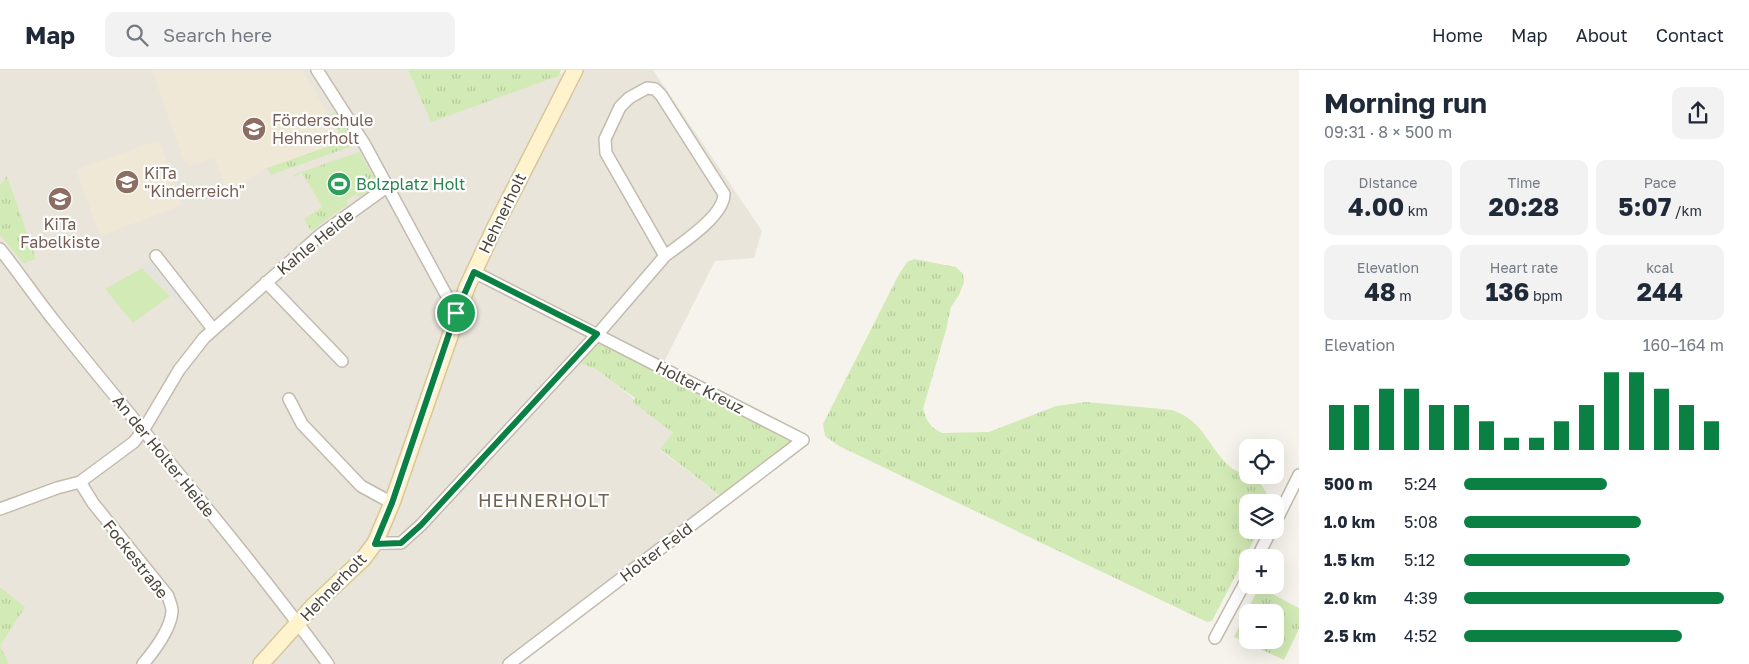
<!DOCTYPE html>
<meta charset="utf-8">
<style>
body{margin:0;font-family:"Golos Text",sans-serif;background:#f2f2f3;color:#1f2937;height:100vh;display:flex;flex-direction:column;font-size:19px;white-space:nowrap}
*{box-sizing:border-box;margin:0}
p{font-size:16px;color:#747a83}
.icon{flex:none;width:28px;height:28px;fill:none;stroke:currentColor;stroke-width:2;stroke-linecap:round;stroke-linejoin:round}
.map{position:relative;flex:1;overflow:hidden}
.drawer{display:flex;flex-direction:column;background:#fff;width:450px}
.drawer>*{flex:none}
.fabs{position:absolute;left:1239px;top:369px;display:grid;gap:10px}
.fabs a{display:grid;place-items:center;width:45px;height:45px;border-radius:10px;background:#fff;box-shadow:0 5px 20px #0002;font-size:25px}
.pin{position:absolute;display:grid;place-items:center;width:42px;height:42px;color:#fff;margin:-21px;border:2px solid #fff;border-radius:50%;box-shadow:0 1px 5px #0007}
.round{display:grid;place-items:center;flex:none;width:52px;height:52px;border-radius:10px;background:#f2f2f3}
.headline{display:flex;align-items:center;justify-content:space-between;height:85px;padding:0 25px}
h1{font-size:28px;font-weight:700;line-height:38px}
.metrics{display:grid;grid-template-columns:repeat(3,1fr);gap:8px;height:85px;padding:5px 25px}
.metrics div{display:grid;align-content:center;border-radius:10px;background:#f2f2f3;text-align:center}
.metrics b{font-size:25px;font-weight:700}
.metrics small{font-size:14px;font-weight:400}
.metrics p{font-size:14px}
.chart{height:140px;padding:10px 25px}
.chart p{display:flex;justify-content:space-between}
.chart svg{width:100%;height:90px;margin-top:5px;stroke:#0b8043;stroke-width:6}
ul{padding:0 25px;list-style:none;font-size:16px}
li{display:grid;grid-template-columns:80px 60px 1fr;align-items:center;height:38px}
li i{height:12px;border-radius:6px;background:#0b8043}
header{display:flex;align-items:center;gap:30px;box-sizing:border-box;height:70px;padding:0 25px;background:#fff;border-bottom:1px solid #e0e1e3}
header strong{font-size:24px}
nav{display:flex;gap:28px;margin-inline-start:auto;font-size:18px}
.search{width:350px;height:45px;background:#f2f2f3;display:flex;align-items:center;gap:12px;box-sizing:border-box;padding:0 18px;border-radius:10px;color:#747a83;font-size:19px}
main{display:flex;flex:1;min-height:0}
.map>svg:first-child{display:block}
.residential{fill:#eae5da}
.education{fill:#efe8d6}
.grass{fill:url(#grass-tufts);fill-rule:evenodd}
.green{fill:#d2eab5}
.parking{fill:#e5e3e0}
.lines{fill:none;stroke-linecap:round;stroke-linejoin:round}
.street-casing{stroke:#c2bbae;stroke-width:14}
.secondary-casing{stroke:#d6c79b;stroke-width:18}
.street{stroke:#fff;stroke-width:11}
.secondary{stroke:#fff3cd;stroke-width:15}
.route-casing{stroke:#fff;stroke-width:10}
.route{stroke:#0b8043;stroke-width:6}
.labels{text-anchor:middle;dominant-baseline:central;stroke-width:4.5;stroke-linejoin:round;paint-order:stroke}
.education-label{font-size:16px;fill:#785e54;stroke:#fff;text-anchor:start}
.leisure-label{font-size:16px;fill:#27864d;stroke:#fff;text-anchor:start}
.street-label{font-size:16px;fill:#4b4439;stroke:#fff}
.neighbourhood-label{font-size:18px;letter-spacing:1px;fill:#6e6250;stroke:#fff}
</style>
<header>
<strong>Map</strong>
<div class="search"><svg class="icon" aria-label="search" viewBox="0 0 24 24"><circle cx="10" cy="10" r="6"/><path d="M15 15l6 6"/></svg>Search here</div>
<nav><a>Home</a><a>Map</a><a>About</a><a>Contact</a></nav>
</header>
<main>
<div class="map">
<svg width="1299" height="594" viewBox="0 0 1299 594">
<defs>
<pattern id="grass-tufts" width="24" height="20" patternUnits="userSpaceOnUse" patternTransform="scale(1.25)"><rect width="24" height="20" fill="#d2eab5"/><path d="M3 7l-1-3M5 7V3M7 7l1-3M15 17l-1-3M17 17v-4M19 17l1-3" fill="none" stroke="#b6ca9c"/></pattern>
</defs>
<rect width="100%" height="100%" fill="#f6f3ec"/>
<!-- residential -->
<path class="residential" d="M0,0H408L431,51L551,9L569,0H653L762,161L754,188L715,191L663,294L612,310L674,364L660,380L722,427L502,594H0Z"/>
<!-- education -->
<path class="education" d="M152,0H302L344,71L267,98L227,120L214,88L191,95L184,91Z
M159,70L182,135L100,166L76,100Z"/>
<!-- grass -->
<path class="grass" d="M408,0H561L559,6L431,52Z
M335,42L355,75L271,105L267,98L344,71L329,46Z
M359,82L378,114L359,127L357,124L370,116L351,86L308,113L302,103L294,107L293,105Z
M7,106L36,189L23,193L0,165V115Z
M346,131L348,134L311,161L304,149L322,137L326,143Z
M914,189L956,197L963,204L964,212L959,225L951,237L946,260L923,339L927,350L932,357L942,363L989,362L1056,336L1086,332L1172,340C1204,351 1206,374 1229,396C1236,403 1249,403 1256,410C1262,415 1269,425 1269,432H1248V460H1259L1212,551L1207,552L839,376L825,366L823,354L898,206L907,192Z
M604,273L796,369L722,427L660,379L673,363L633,332L635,328L596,299L580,293L595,276Z
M0,517L25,537L0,576L9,594H0Z
M1259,517L1299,538V559L1284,590L1234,567ZM1248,542H1275V570H1248Z"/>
<!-- green -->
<path class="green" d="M351,86L370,116L326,143L308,113Z
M142,198L170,226L133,253L105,219Z"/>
<!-- parking -->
<path class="parking" d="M153,190L188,233L181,235L142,196Z"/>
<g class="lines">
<!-- street casing -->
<g class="street-casing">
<path id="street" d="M317,0L365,75L456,243
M647,18L655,19L661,25L724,124C724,146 682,173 665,186L606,83L605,69L620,37L629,28Z
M0,179C19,203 36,228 55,252C146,366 242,476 328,594
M156,186L213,259
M474,202L803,370L509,594
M266,212L342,291
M289,329L302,354L361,416L392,433
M80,412L93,433L168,526C169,530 172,536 172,541C171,558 154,581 143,594
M0,439L57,418L80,412L134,372L144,359L179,300L204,268L320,165L388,116
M1275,453L1299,405
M375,473H401L421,455L597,265L665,186
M1257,488L1271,460
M1215,568L1248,507"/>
</g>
<!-- secondary casing -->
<g class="secondary-casing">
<path id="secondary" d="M261,594L314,535L363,489L375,473L392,433L467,217L495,157L575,0"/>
</g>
<!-- street -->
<use href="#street" class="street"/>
<!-- secondary -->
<use href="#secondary" class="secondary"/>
</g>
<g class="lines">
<!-- route casing -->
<g class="route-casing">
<path id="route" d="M474,202L597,264L421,455L401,473L375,474L392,433L456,243Z"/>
</g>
<!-- route -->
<use href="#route" class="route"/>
</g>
<!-- icons -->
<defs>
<g id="school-disc" transform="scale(1.25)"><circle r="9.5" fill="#8d6e63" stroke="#fff"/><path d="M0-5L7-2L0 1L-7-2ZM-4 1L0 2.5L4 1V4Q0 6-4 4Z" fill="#fff"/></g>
<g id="stadium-disc" transform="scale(1.25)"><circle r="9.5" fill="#2e9e5b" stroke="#fff"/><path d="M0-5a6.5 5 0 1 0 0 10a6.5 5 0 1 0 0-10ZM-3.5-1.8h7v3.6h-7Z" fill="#fff"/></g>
</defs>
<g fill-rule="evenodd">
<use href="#school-disc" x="254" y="59"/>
<use href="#school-disc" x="127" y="112"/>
<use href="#stadium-disc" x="339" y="114"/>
<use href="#school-disc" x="60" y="129"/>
</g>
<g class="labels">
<!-- education labels -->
<g class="education-label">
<text x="272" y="50">Förderschule<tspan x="272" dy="18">Hehnerholt</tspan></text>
<text x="144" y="103">KiTa<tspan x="144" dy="18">"Kinderreich"</tspan></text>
<text x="60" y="154" text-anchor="middle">KiTa<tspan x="60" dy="18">Fabelkiste</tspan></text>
</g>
<!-- leisure labels -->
<g class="leisure-label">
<text x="356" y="114">Bolzplatz Holt</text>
</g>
<!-- street labels -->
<g class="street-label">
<text transform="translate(502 143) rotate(-64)">Hehnerholt</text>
<text transform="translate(315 172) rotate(-39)">Kahle Heide</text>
<text transform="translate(700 317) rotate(27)">Holter Kreuz</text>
<text transform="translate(164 386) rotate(51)">An der Holter Heide</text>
<text transform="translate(656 482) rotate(-37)">Holter Feld</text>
<text transform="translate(136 489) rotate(52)">Fockestraße</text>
<text transform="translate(333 517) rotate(-46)">Hehnerholt</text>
</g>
<!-- neighbourhood labels -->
<g class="neighbourhood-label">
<text x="544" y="430">HEHNERHOLT</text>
</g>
</g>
</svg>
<div class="fabs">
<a><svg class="icon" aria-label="locate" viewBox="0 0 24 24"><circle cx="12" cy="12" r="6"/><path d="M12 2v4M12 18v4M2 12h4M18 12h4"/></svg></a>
<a><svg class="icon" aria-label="layers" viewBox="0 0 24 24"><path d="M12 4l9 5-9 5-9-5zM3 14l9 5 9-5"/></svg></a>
<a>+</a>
<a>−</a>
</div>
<div class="pin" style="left:456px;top:243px;background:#1e9e55"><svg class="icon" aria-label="arrive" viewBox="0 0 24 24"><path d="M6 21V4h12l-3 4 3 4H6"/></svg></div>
</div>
<section class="drawer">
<div class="headline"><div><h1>Morning run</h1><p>09:31 · 8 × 500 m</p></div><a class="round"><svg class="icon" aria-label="share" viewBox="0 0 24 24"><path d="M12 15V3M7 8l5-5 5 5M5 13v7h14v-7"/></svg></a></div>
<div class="metrics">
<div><p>Distance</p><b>4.00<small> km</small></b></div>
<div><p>Time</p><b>20:28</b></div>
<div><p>Pace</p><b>5:07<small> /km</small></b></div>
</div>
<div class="metrics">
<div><p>Elevation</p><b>48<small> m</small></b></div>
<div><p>Heart rate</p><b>136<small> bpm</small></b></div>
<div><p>kcal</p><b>244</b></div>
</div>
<div class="chart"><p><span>Elevation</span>160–164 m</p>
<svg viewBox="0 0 160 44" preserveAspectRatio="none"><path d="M5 44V22M15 44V22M25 44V14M35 44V14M45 44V22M55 44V22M65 44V30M75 44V38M85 44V38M95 44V30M105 44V22M115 44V6M125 44V6M135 44V14M145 44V22M155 44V30"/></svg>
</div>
<ul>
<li><b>500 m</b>5:24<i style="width:55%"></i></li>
<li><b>1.0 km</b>5:08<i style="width:68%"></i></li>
<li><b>1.5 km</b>5:12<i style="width:64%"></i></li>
<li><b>2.0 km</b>4:39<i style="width:100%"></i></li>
<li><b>2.5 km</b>4:52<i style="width:84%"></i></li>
</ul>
</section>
</main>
